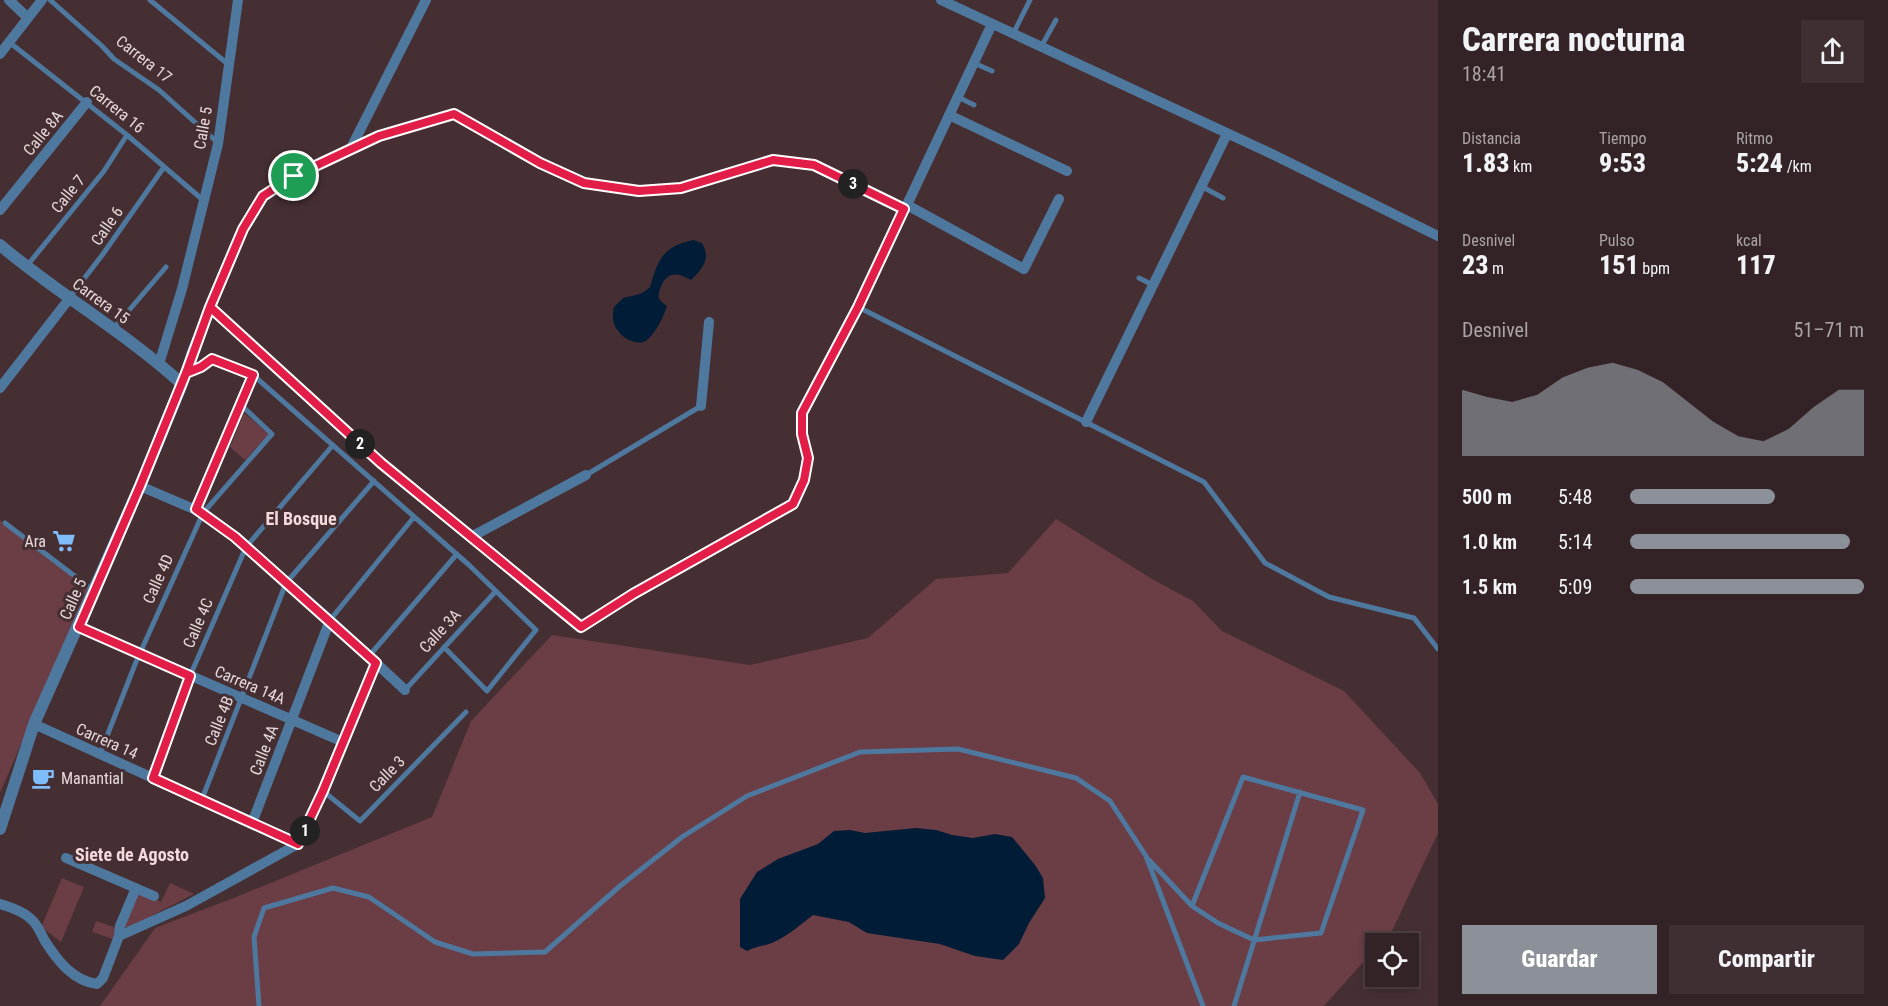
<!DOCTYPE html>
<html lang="es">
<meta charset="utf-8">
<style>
body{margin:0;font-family:"Roboto Condensed",sans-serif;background:#3f2f32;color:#f1f3f6;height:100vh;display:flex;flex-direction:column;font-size:22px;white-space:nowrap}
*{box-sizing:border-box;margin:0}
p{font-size:20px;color:#a9a4a7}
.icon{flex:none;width:33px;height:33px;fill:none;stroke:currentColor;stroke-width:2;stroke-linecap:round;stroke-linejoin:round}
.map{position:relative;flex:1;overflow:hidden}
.sheet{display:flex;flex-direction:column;background:#342326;width:450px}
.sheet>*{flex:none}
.tools{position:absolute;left:1365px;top:933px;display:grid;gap:12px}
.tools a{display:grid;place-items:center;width:54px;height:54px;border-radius:0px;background:#342326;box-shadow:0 3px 9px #0003,0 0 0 2px #4e4043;font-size:30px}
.pin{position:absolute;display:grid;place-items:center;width:51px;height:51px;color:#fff;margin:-26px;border:3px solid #fff;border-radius:50%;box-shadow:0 2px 6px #0007}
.km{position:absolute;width:30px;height:30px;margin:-15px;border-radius:50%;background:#222;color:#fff;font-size:16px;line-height:30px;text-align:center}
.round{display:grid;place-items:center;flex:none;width:63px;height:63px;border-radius:0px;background:#3f2f32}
.headline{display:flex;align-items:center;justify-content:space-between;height:102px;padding:0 24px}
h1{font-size:33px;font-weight:800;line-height:45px}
.metrics{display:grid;grid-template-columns:repeat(3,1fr);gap:9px;height:102px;padding:6px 24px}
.metrics div{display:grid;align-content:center}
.metrics b{font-size:26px;font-weight:800}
.metrics small{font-size:16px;font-weight:400}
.metrics p{font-size:16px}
.chart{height:168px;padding:12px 24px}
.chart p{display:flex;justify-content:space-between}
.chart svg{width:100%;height:108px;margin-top:6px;fill:#8c9099;opacity:.7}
.cta{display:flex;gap:12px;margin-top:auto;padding:12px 24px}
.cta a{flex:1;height:69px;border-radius:0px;background:#8c9099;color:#fff;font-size:24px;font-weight:800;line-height:69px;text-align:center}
.cta a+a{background:#3f2f32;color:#f1f3f6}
ul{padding:0 24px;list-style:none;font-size:20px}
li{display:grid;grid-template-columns:96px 72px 1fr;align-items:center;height:45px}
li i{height:15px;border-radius:8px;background:#8c9099}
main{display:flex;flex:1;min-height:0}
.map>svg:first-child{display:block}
.green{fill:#6b3d44}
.water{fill:#001c37}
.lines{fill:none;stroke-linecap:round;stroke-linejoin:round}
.service{stroke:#4f789f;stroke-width:5}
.minor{stroke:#4f789f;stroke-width:10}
.tertiary{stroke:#4f789f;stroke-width:12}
.route-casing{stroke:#fff;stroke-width:12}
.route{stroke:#e11d48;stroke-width:8}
.labels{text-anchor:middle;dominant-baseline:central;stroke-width:6;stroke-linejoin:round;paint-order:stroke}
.street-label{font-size:16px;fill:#e7d9da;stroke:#452f32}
.poi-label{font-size:16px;fill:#e7d9da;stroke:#452f32;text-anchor:end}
.neighbourhood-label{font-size:18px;font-weight:bold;fill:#f6d9dc;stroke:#452f32}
</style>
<main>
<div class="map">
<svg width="1438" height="1006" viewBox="0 0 1438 1006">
<rect width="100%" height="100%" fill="#452f32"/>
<!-- green -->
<path class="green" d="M244,413L269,434L245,460L230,447Z
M1056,519L1152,579L1193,601L1222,631L1344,691L1420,773L1438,804V833L1392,931L1381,943L1376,944L1375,949L1324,1006H100L155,928L236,897L432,817L471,721L552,635L750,665L868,638L936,579L1008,573Z
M0,520L88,589L0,793Z
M62,878L84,887L61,942L41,927Z
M170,883L194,894L155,914L133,928L121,926L138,891L161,902Z
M96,921L117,928L113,939L92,932Z"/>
<!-- water -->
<path class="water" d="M693,240L702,243C711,259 703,268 691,280C676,271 666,272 660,289C659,293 658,295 659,299C660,300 666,306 667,306C663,318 656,332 647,340C637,348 619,336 615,326C612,321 613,313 614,307L623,298C634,295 641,296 650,287C658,260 662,247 693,240Z
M916,828L936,830L952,835L973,838L995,834L1012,837L1035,865L1043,878L1045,898L1029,923L1019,944L1003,960L975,956L940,944L867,933L849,922L813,915C800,925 789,935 774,942C765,946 756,946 747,951L740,947V899L757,872L778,859L818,844L834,831L850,830L865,833Z"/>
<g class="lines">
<!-- service -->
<path class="service" d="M50,0L102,46L114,59L159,90L217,142
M150,0L229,65
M1013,34L1030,0
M9,42L127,135L203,200
M1041,47L1056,20
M974,63L992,71
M958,97L974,105
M1201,186L1223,198
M26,267L104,171L127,135
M1139,278L1153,285
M70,297L103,254L164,167
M858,307L1204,482L1265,563L1329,597L1414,618L1438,649
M113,329L166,267
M187,372L201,367L212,359L253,375L196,509
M253,375L469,565L536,630L487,691L444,647
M586,475L701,406
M5,523L93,590
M330,620L414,517
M581,627L633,594L793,504L804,480L808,458L802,434V413L858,307L905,209
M369,656L457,554
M405,690L496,591
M100,754L136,662L203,513L272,434L240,404
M153,778L190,676L246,547L333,445
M323,791L360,821L466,712
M202,799L286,583L374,481
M1149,860L1192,906L1218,923L1254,940L1321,933L1363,810L1243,777L1192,906
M259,1006L254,937L264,908L333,888L369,897L435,942L473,954L545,952L620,886L682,837L747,796L860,752L958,749L1076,778L1110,801L1146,856L1203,1006
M1234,1006L1300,792"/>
<!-- minor -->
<path class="minor" d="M9,0L27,17
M941,0L1274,155L1438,236
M0,54L42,0
M949,115L1067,171
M350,150L426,0
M907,205L1024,269L1059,199
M0,210L87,102
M210,307L381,463L581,627
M159,364L182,289L218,144L238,0
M182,384L192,352L243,229L263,197L294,176L379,136L454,114L540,163L584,183L639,191L681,188L773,160L815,165L905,209L992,24
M0,388L69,299
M701,406L709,322
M1086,422L1227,134
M140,486L203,513L235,537L330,620L405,690
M471,537L586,475
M79,627L343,742
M34,724L298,844
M252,823L330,620
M66,858L154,896
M0,904C11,907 25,912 33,921C38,926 41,934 45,941C57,960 73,981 97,984L103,978L119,936L186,906L298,844L323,791L376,663
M119,936L120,926L136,888"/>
<!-- tertiary -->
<path class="tertiary" d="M0,245C58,294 126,333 182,384L140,486L34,724L0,829"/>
</g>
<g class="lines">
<!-- route casing -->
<g class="route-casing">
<path id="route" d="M294,176L263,196L243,229L210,307L186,373L140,486L79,627L190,676L153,778L298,844L323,791L376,663L235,537L196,509L253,375L212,359L201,367L186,373L210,307L381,463L581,627L633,594L793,504L804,480L808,458L802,434V413L858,307L904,209L814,165L773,160L681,188L639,191L584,183L540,163L454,114L379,136L294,176"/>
</g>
<!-- route -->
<use href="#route" class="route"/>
</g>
<!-- icons -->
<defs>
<g id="supermarket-bare" transform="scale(1.8)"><path d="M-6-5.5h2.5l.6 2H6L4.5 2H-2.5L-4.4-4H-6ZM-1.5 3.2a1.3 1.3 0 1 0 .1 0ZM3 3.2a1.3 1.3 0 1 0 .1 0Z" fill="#7fbdfa" stroke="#452f32" stroke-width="2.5" paint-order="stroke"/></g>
<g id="cafe-bare" transform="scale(1.8)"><path d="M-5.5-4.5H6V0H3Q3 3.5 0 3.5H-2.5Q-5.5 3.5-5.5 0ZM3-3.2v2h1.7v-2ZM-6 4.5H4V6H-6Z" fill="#7fbdfa" stroke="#452f32" stroke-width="2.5" paint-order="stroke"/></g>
</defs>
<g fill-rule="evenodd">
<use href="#supermarket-bare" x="64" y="541"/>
<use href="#cafe-bare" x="43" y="778"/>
</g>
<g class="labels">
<!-- street labels -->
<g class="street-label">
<text transform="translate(144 59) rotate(38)">Carrera 17</text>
<text transform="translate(117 109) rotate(39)">Carrera 16</text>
<text transform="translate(203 128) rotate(-80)">Calle 5</text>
<text transform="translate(43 133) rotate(-51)">Calle 8A</text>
<text transform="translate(68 194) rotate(-51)">Calle 7</text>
<text transform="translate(107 226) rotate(-55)">Calle 6</text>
<text transform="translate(101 301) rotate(36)">Carrera 15</text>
<text transform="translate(158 579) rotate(-66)">Calle 4D</text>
<text transform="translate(73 599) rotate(-66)">Calle 5</text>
<text transform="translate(198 623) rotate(-67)">Calle 4C</text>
<text transform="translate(440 631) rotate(-47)">Calle 3A</text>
<text transform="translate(250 685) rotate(23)">Carrera 14A</text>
<text transform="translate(219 721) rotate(-68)">Calle 4B</text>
<text transform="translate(107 741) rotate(24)">Carrera 14</text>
<text transform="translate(264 750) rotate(-69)">Calle 4A</text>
<text transform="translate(387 774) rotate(-46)">Calle 3</text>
</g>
<!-- poi labels -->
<g class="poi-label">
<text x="46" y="541">Ara</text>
<text x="61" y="778" text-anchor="start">Manantial</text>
</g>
<!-- neighbourhood labels -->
<g class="neighbourhood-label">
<text x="301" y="518">El Bosque</text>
<text x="132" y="854">Siete de Agosto</text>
</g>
</g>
</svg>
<div class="tools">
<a><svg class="icon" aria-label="locate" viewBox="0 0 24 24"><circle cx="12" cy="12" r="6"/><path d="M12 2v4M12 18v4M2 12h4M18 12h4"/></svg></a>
</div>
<div class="pin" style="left:294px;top:176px;background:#1e9e55"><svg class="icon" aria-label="arrive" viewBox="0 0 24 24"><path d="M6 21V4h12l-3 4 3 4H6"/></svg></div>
<b class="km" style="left:305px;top:831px">1</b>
<b class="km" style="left:360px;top:444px">2</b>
<b class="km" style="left:853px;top:184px">3</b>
</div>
<section class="sheet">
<div class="headline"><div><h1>Carrera nocturna</h1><p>18:41</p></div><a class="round"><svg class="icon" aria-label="share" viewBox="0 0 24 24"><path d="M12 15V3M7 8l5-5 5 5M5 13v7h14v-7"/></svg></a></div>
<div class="metrics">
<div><p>Distancia</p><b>1.83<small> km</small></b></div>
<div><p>Tiempo</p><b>9:53</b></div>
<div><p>Ritmo</p><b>5:24<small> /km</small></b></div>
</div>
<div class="metrics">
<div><p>Desnivel</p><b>23<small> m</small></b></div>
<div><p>Pulso</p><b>151<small> bpm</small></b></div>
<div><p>kcal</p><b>117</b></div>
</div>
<div class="chart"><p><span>Desnivel</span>51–71 m</p>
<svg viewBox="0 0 160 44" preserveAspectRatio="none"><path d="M0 44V17L10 20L20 22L30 19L40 12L50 8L60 6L70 9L80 14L90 22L100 30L110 36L120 38L130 33L140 24L150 17L160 17V44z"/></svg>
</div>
<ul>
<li><b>500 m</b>5:48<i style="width:62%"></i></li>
<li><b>1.0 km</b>5:14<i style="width:94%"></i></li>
<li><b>1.5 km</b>5:09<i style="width:100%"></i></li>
</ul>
<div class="cta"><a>Guardar</a><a>Compartir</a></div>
</section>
</main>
